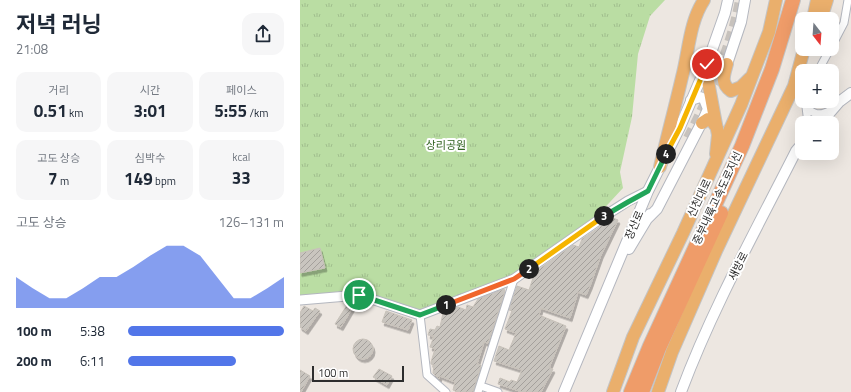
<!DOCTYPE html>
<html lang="ko">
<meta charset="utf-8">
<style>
body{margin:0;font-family:"Titillium Web","Noto Sans KR",sans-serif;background:#f6f6f7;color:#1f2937;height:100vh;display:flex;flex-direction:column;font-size:15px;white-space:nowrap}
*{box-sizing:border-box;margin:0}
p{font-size:13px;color:#747a83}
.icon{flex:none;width:22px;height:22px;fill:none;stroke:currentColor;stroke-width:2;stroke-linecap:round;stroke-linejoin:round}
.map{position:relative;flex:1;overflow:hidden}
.panel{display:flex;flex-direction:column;background:#fff;width:300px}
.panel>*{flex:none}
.needle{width:26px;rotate:163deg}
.buttons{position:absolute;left:495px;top:12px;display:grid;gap:8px}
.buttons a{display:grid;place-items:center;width:44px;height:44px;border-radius:8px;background:#fff;box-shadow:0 4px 16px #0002;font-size:20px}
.scale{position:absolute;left:12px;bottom:10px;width:92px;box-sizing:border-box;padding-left:4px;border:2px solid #2d2d2d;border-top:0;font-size:11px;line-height:14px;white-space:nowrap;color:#2d2d2d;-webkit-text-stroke:3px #fff;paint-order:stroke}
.pin{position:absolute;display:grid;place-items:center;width:34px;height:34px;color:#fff;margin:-17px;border:2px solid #fff;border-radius:50%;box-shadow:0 1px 4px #0007}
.km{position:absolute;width:20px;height:20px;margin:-10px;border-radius:50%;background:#222;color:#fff;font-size:11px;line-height:20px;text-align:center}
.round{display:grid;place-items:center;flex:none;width:42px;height:42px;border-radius:12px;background:#f6f6f7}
.headline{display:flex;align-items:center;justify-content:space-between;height:68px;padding:0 16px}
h1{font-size:22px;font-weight:700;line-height:30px}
.metrics{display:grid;grid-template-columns:repeat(3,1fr);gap:6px;height:68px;padding:4px 16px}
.metrics div{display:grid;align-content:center;border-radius:10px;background:#f6f6f7;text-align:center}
.metrics b{font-size:17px;font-weight:700}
.metrics small{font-size:11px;font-weight:400}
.metrics p{font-size:11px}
.chart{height:112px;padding:8px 16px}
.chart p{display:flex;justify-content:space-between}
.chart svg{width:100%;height:72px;margin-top:4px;fill:#5276e9;opacity:.7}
ul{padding:0 16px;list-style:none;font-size:13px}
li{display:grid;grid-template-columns:64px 48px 1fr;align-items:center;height:30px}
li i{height:10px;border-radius:5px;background:#5276e9}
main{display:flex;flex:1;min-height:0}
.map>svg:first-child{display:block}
.grass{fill:url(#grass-tufts)}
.building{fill:url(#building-hatch);stroke:#c8c2ba;filter:url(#shadow)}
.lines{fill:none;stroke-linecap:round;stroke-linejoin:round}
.secondary-tunnel{stroke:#c7c2bd;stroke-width:10;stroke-dasharray:10 5;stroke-linecap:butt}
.minor-casing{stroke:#b4b7bf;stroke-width:9}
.tertiary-casing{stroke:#b4b7bf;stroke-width:11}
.secondary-casing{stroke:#b4b7bf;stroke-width:12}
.trunk-casing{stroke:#c4c4c4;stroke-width:14}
.motorway-casing{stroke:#c4c4c4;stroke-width:16}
.minor{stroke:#fff;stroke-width:7}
.tertiary{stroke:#fff;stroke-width:9}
.secondary{stroke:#fff;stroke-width:10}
.trunk{stroke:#eaaf6c;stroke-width:12}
.motorway{stroke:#ef9c69;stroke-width:14}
.split-1-casing{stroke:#fff;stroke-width:8}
.split-2-casing{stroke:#fff;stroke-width:8}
.split-3-casing{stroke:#fff;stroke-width:8}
.split-4-casing{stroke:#fff;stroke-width:8}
.split-5-casing{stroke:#fff;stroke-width:8}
.split-1{stroke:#22a559;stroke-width:5}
.split-2{stroke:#f0652b;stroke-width:5}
.split-3{stroke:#f5b400;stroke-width:5}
.split-4{stroke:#22a559;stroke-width:5}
.split-5{stroke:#f5b400;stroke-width:5}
.labels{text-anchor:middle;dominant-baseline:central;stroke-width:4;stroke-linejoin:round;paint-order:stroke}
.park-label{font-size:11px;fill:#336422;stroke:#fff}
.street-label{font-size:11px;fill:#2d2d2d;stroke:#fff}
</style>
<main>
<section class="panel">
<div class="headline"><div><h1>저녁 러닝</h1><p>21:08</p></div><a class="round"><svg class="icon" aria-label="share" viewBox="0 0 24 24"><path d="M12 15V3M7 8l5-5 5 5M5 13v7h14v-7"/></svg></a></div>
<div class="metrics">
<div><p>거리</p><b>0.51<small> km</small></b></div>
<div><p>시간</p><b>3:01</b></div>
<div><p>페이스</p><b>5:55<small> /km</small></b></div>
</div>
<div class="metrics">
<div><p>고도 상승</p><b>7<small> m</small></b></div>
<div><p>심박수</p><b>149<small> bpm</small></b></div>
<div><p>kcal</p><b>33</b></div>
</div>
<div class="chart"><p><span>고도 상승</span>126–131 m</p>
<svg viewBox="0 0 160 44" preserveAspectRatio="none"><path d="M0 44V25L10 32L20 38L30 38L40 32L50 25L60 25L70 19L80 12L90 6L100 6L110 12L120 25L130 38L140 38L150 32L160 25V44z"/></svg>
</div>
<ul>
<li><b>100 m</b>5:38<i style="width:100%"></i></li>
<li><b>200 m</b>6:11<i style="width:69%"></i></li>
</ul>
</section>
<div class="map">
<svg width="551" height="392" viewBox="0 0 551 392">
<defs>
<pattern id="grass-tufts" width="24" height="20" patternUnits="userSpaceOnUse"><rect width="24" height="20" fill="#badda3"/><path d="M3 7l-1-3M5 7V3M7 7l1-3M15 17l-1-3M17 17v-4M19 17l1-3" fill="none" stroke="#a0be8d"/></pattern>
<pattern id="building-hatch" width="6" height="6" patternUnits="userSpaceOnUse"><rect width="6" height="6" fill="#c9c5bf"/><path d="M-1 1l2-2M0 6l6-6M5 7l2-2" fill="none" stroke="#a4a09c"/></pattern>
<filter id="shadow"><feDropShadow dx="2" dy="3.5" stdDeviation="0" flood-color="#0004"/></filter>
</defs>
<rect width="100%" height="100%" fill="#ede7e1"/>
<!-- grass -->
<path class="grass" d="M0,0H365L350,16L338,54L332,117L320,172L323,188L297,216L213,276L118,311L59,291L0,297Z"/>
<!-- building -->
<path class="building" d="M313,218L318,220L301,255L290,286L286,295L278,292L270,318L241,308L239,315L266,326L249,368L253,369L241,392H222L198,384L200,378L210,382L211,380L217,382L222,370L194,361L199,346L209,350L216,333L205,329L212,311L209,310L217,286L229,290L235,272L273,245L279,247L282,239Z
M20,248L25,268L0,273V253Z
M204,289L205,291L188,343L184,342L177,364L181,365L173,392H158L153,390L155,382L140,376L139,379L133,373L134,365L131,364V362L135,349L130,347L134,336L128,335L130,329L135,330L137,326L140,327L143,313L158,307L166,310L167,305L173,307L178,299Z
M49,302L54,305L41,327L35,324Z
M4,306L13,311L15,308L20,311L6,331L0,327V313Z
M86,311L112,320L108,330L82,322Z
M53 349a10 10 0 1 1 20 0a10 10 0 1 1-20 0Z
M79,369L92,376L87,385L73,377Z
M0,370L10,376L1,392H0Z"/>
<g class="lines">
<!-- secondary-tunnel -->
<path class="secondary-tunnel" d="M388,138C409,97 432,45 440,0"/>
<!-- minor casing -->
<g class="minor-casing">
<path id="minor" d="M532,46L544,23L548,0
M518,71L530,49
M506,106C513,115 520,116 531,110
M506,107L508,123
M120,315L127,375L146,392
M181,386L198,392
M178,392L214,279"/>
</g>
<!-- tertiary casing -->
<g class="tertiary-casing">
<path id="tertiary" d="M0,300L59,295L120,315L214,279L303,217L328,201L348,191"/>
</g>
<!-- secondary casing -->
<g class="secondary-casing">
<path id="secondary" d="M410,57L411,64L415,68H422L427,64L441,22L445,0
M521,123L539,102L551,93
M347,219L357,209L404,118L408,109L404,99L400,97L391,100
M329,249L350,214
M264,392L348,191L380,127L407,64L425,13L428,0
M381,392C412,309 456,230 496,151L502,144"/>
</g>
<!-- trunk casing -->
<g class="trunk-casing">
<path id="trunk" d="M513,19L517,0
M521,19L527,0
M407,64L408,81L418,135L416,154
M427,64C424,75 420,83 431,91L441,87L450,78
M402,123L408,119L412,121L417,128
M360,167C367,137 375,107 382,77C389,51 389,23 404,0
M313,392L333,337L383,233L441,105L469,32L476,0
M358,392L372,352L416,251L494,86L504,49"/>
</g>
<!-- motorway casing -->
<g class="motorway-casing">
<path id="motorway" d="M331,392L350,346L442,146L472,69L493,0
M342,392L359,348L421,213"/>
</g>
<!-- minor -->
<use href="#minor" class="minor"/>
<!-- tertiary -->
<use href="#tertiary" class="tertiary"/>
<!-- secondary -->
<use href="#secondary" class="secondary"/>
<!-- trunk -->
<use href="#trunk" class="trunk"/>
<!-- motorway -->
<use href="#motorway" class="motorway"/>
</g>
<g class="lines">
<!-- split-1 casing -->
<g class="split-1-casing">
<path id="split-1" d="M59,295L120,315L146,305"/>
</g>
<!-- split-2 casing -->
<g class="split-2-casing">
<path id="split-2" d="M146,305L214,279L229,269"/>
</g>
<!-- split-3 casing -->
<g class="split-3-casing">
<path id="split-3" d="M229,269L304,216"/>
</g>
<!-- split-4 casing -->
<g class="split-4-casing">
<path id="split-4" d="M304,216L328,202L348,191L366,154"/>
</g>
<!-- split-5 casing -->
<g class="split-5-casing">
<path id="split-5" d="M366,154L380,128L407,64"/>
</g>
<!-- split-1 -->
<use href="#split-1" class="split-1"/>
<!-- split-2 -->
<use href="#split-2" class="split-2"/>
<!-- split-3 -->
<use href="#split-3" class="split-3"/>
<!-- split-4 -->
<use href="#split-4" class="split-4"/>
<!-- split-5 -->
<use href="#split-5" class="split-5"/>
</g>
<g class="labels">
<!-- park labels -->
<g class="park-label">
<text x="146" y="145">상리공원</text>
</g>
<!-- street labels -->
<g class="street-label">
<text transform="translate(399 198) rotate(-65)">신천대로</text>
<text transform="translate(417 198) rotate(-65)">중부내륙고속도로지선</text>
<text transform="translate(334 225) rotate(-67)">장산로</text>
<text transform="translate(438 266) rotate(-63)">새방로</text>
</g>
</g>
</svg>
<div class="buttons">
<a><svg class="needle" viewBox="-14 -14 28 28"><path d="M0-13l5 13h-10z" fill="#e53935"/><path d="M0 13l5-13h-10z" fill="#747a83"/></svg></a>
<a>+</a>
<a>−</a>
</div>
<div class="scale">100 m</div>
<div class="pin" style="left:59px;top:295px;background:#1e9e55"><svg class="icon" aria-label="arrive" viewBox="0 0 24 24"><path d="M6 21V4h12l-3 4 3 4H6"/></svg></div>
<div class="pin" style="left:407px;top:64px;background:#d93025"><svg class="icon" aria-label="check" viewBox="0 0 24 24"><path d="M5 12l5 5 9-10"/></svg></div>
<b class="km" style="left:146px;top:305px">1</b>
<b class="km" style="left:229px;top:269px">2</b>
<b class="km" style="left:304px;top:216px">3</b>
<b class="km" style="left:366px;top:154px">4</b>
</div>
</main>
